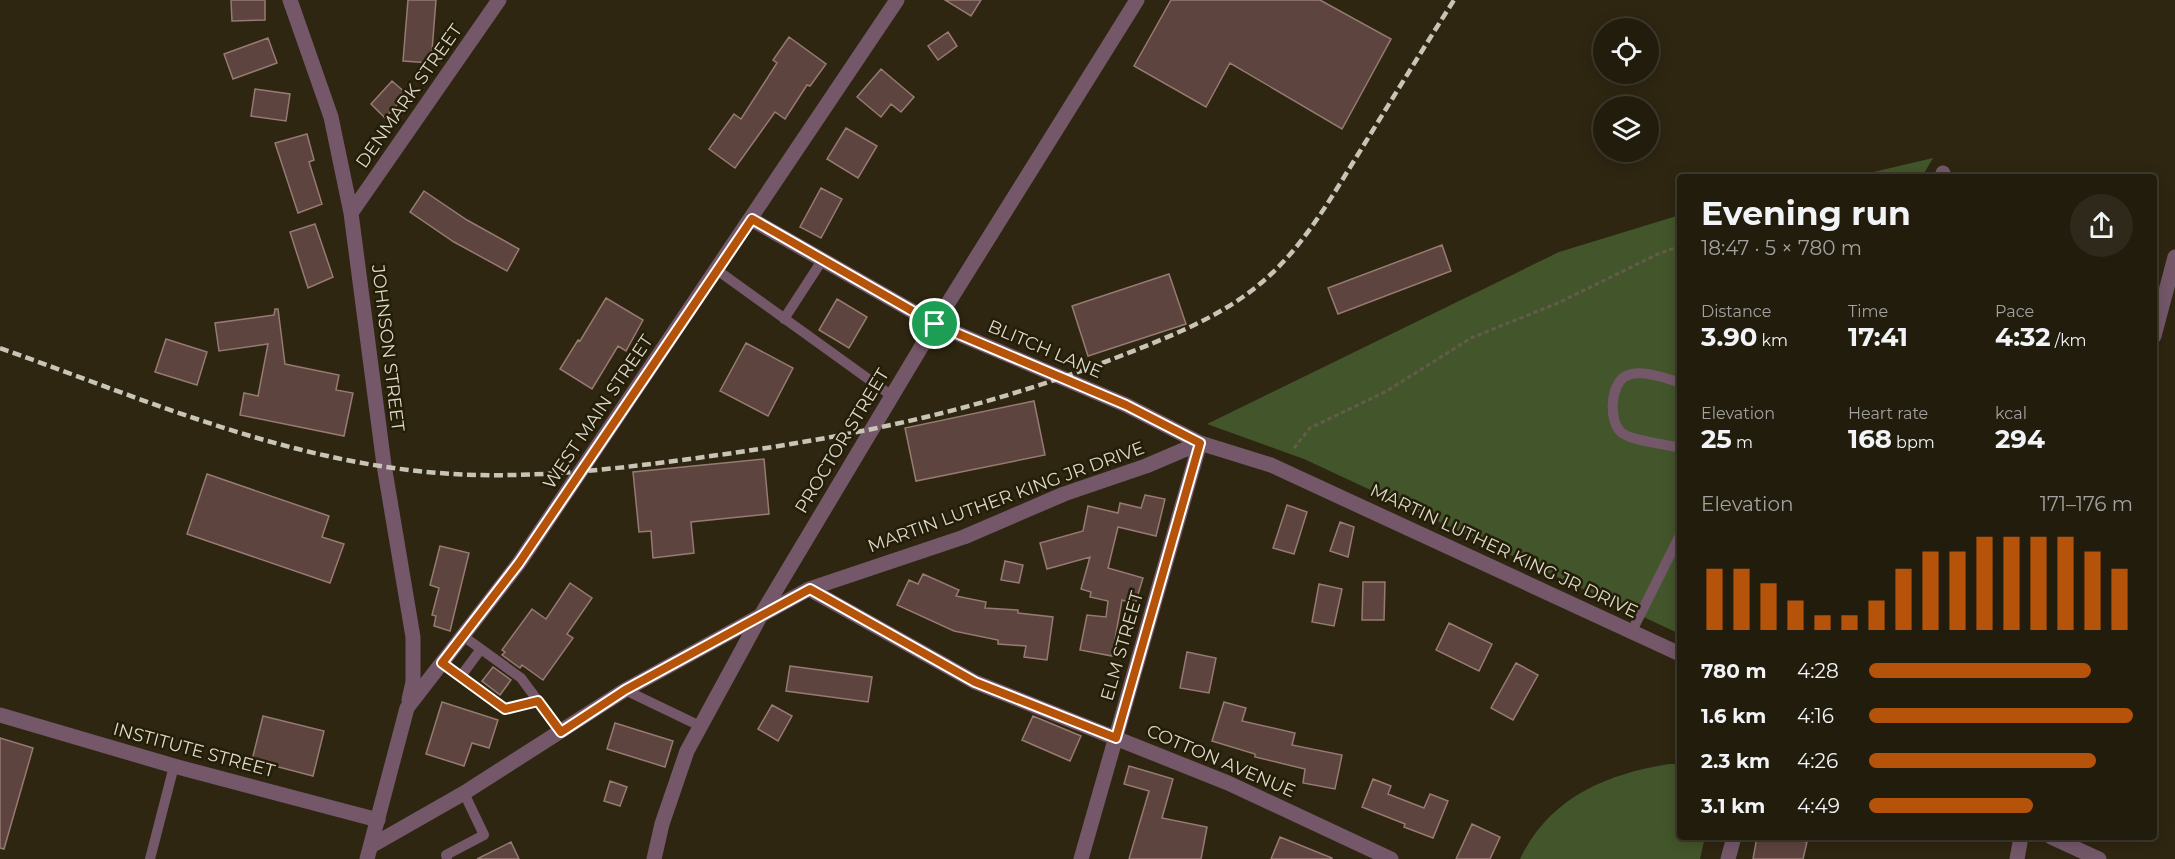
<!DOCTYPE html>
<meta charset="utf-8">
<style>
body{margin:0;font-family:Montserrat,sans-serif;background:#2e291b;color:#f1f3f6;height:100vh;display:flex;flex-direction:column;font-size:22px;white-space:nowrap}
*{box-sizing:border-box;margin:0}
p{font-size:20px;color:#a2a19d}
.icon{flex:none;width:33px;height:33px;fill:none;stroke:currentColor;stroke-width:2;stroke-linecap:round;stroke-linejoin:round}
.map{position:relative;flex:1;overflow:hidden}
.drawer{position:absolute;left:1677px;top:174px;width:480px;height:666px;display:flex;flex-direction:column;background:#221c0d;border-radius:6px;box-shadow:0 3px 15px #0003,0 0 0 2px #3f3a2e}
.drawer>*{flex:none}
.fabs{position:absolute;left:1593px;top:18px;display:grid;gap:12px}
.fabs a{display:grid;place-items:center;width:66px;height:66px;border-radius:50%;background:#221c0d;box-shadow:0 3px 15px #0003,0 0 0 2px #3f3a2e;font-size:30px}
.pin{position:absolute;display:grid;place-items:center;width:51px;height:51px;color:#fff;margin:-26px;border:3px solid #fff;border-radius:50%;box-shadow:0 2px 6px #0007}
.round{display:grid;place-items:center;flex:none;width:63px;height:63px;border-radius:32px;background:#2e291b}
.headline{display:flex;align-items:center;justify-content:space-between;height:102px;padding:0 24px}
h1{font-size:33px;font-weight:700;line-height:45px}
.stats{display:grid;grid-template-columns:repeat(3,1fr);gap:9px;height:102px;padding:6px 24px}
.stats div{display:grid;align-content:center}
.stats b{font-size:26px;font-weight:700}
.stats small{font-size:16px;font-weight:400}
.stats p{font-size:16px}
.chart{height:168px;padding:12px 24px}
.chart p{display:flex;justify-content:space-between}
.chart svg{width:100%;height:108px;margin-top:6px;stroke:#b45309;stroke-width:6}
ul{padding:0 24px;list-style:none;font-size:20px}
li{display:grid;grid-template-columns:96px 72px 1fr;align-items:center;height:45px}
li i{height:15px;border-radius:8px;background:#b45309}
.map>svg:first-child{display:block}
.green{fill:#43552a}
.building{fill:#5d443e;stroke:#967a73;stroke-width:1.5}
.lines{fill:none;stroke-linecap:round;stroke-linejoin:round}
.path{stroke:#635c4a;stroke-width:3;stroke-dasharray:4.5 3;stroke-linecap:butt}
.service{stroke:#745869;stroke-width:10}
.minor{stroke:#745869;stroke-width:15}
.tertiary{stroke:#745869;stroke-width:15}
.rail{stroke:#c8c4b6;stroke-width:4.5;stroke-dasharray:9 4.5;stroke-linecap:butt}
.route-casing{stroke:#fff;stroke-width:12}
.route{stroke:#b45309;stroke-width:8}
.labels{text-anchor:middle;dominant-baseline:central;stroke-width:5;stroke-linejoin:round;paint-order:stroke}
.street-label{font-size:18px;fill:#dcd8cb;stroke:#241d07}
</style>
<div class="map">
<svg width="2175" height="859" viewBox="0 0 2175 859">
<rect width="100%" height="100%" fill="#2e2611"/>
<!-- green -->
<path class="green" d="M1933,158L1922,177H1852Z
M1680,215V634L1304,459L1207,424L1559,252Z
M1669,764H1680V837H1705L1700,859H1520C1549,798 1606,774 1669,764Z"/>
<!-- building -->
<path class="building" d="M231,0H265V20L232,21Z
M408,0H436L431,63L403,61Z
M945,0H981L971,16Z
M1171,0H1320L1391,39L1342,129L1230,63L1206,107L1134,66Z
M948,32L957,46L938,60L928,46Z
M789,37L826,64L810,86L807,85L785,119L775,112L735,168L709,149L734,114L741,119L777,63L773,60Z
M268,38L277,63L233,79L224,54Z
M881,69L914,97L901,112L891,104L881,117L857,97Z
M392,81L407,94L385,118L371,104Z
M255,89L290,94L286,121L251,116Z
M846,128L877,146L858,178L827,159Z
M307,134L314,160L309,162L322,204L298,213L275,143Z
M821,188L842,199L821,238L800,227Z
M424,191L467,220L519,249L507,271L454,242L410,212Z
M315,224L333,277L308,288L290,232Z
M1442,245L1451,271L1338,314L1328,288Z
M1169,274L1186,324L1088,356L1072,306Z
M606,298L643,320L626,351L618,346L592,389L560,369L578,340L580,341Z
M837,299L867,317L849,348L819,330Z
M275,309H278L285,364L339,375L336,390L353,393L344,436L240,415L244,393L258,396L268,344L219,351L215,323L274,315Z
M166,339L207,352L197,385L155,372Z
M746,343L793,368L768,416L720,391Z
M1034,401L1045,455L916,481L905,428Z
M764,459L769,514L691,522L694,553L653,558L651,531L639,532L633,472Z
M207,474L329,516L322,537L344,544L330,583L187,534Z
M1145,495L1165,499L1156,536L1118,527L1108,568L1143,578L1135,604L1122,600L1112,656L1080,650L1087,615L1106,617L1108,601L1090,597L1091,592L1081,589L1090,557L1047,569L1040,543L1083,531L1088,506L1118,513L1120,503L1141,508Z
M1287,505L1307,512L1294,554L1273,548Z
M1340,522L1354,527L1348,557L1330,551Z
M440,546L469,553L450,631L434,626L436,616L432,615L439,588L430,585Z
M1005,561L1023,565L1019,583L1001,580Z
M923,574L959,590L956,596L986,602L985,608L1018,610V613L1053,617L1047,660L1024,657L1026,646L998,644V640L954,631L897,605L909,580L918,584Z
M1363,582H1385L1384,620H1362Z
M570,583L592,598L567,634L573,638L543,680L522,665L520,668L502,655L505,652L502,650L532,609L546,619Z
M1319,584L1342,589L1334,626L1312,622Z
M1449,623L1492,644L1479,671L1436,650Z
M1187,652L1216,658L1209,693L1180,688Z
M1516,663L1538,675L1513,720L1491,708Z
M790,666L872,677L868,702L786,691Z
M493,667L511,680L500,695L482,681Z
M442,702L498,720L489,748L472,743L464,766L426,754Z
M1224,702L1246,708L1242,721L1295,733L1292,745L1342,755L1335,789L1303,783L1305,769L1255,757V754L1212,741Z
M772,705L792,716L778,741L758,729Z
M263,716L324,731L313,776L252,760Z
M1033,716L1081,736L1070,761L1022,740Z
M615,723L673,741L665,767L607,749Z
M0,738L33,748L4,849L0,848Z
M1129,766L1173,779L1162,818L1207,827L1201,859H1129L1149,791L1124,784Z
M1373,779L1391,786L1388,794L1424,808L1430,794L1448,801L1433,838L1404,827L1405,824L1362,807Z
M610,781L627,787L620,806L604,801Z
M1472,824L1500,837L1490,859H1456Z
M1280,837L1332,858V859H1271Z
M1757,837H1781L1807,842L1803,859H1753Z
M511,842L519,859H477Z"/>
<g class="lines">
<!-- path -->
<path class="path" d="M1294,448L1310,428L1387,391L1471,338L1558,303L1658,254L1680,246"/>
<!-- service -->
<path class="service" d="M717,270L892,396
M784,319L823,259
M1680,382C1665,379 1641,368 1626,376C1610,384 1608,422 1622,433C1633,441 1666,444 1680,448
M1632,631L1680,535
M463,636L521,678L561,732
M442,663L505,709L538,701
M461,676L481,649
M625,690L700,726
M150,859L174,766
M447,859L446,855L484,835L464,793"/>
<!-- minor -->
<path class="minor" d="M1942,177L1943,173
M2154,336L2175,257
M809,589L975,682L1228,783L1391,859
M0,715L174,766L378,820
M371,846L464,793L625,690L809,589L964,537L1064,494L1146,466L1200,443
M654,859L662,824L687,751L761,615L935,324L1137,0
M1081,859L1200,443
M1728,859L1734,837
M2017,859L2021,837"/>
<!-- tertiary -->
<path class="tertiary" d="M290,0L331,117L351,213L384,465L413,637V682L409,700
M351,213L499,0
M751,219L935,324L1126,405L1200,443L1271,465L1680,654
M2051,837L2099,859
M367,859L407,708L519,563L897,0"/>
<!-- rail -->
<path class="rail" d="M0,348C143,399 285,461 439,473C528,480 616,469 704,457C852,437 984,410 1123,355C1174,335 1228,314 1269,276C1306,242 1331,198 1357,156C1389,104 1421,52 1454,0"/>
</g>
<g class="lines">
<!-- route casing -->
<g class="route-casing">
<path id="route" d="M752,219L935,324L1126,405L1200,443L1116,738L975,682L810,589L625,690L561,732L538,701L505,709L442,663L519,563Z"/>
</g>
<!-- route -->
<use href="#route" class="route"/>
</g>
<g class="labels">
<!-- street labels -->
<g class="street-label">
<text transform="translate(409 96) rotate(-55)">DENMARK STREET</text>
<text transform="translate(388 348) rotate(83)">JOHNSON STREET</text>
<text transform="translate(1045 349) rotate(23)">BLITCH LANE</text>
<text transform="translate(598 412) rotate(-56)">WEST MAIN STREET</text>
<text transform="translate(842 441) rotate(-59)">PROCTOR STREET</text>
<text transform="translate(1006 497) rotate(-20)">MARTIN LUTHER KING JR DRIVE</text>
<text transform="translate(1504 551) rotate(25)">MARTIN LUTHER KING JR DRIVE</text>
<text transform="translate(1122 646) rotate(-74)">ELM STREET</text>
<text transform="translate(194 750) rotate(15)">INSTITUTE STREET</text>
<text transform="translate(1221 761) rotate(23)">COTTON AVENUE</text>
</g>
</g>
</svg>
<div class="fabs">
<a><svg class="icon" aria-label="locate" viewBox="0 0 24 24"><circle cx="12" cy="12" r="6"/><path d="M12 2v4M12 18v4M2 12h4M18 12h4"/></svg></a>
<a><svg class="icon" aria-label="layers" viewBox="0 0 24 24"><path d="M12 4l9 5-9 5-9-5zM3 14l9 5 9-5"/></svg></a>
</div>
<div class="pin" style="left:935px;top:324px;background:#1e9e55"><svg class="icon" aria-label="arrive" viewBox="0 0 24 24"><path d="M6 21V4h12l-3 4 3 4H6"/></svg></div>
<section class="drawer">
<div class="headline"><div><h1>Evening run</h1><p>18:47 · 5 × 780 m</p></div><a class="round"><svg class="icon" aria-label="share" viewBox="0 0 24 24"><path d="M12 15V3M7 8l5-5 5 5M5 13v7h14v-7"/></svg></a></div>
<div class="stats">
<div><p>Distance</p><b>3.90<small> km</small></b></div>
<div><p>Time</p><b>17:41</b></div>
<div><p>Pace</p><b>4:32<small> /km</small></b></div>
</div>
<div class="stats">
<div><p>Elevation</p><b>25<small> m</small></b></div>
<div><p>Heart rate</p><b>168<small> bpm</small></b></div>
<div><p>kcal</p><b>294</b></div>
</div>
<div class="chart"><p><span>Elevation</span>171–176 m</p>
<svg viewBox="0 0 160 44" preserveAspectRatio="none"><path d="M5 44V19M15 44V19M25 44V25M35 44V32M45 44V38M55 44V38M65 44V32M75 44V19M85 44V12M95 44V12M105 44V6M115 44V6M125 44V6M135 44V6M145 44V12M155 44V19"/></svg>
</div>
<ul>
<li><b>780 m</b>4:28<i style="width:84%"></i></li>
<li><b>1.6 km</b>4:16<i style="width:100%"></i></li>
<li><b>2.3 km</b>4:26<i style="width:86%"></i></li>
<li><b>3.1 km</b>4:49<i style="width:62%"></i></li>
</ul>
</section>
</div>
